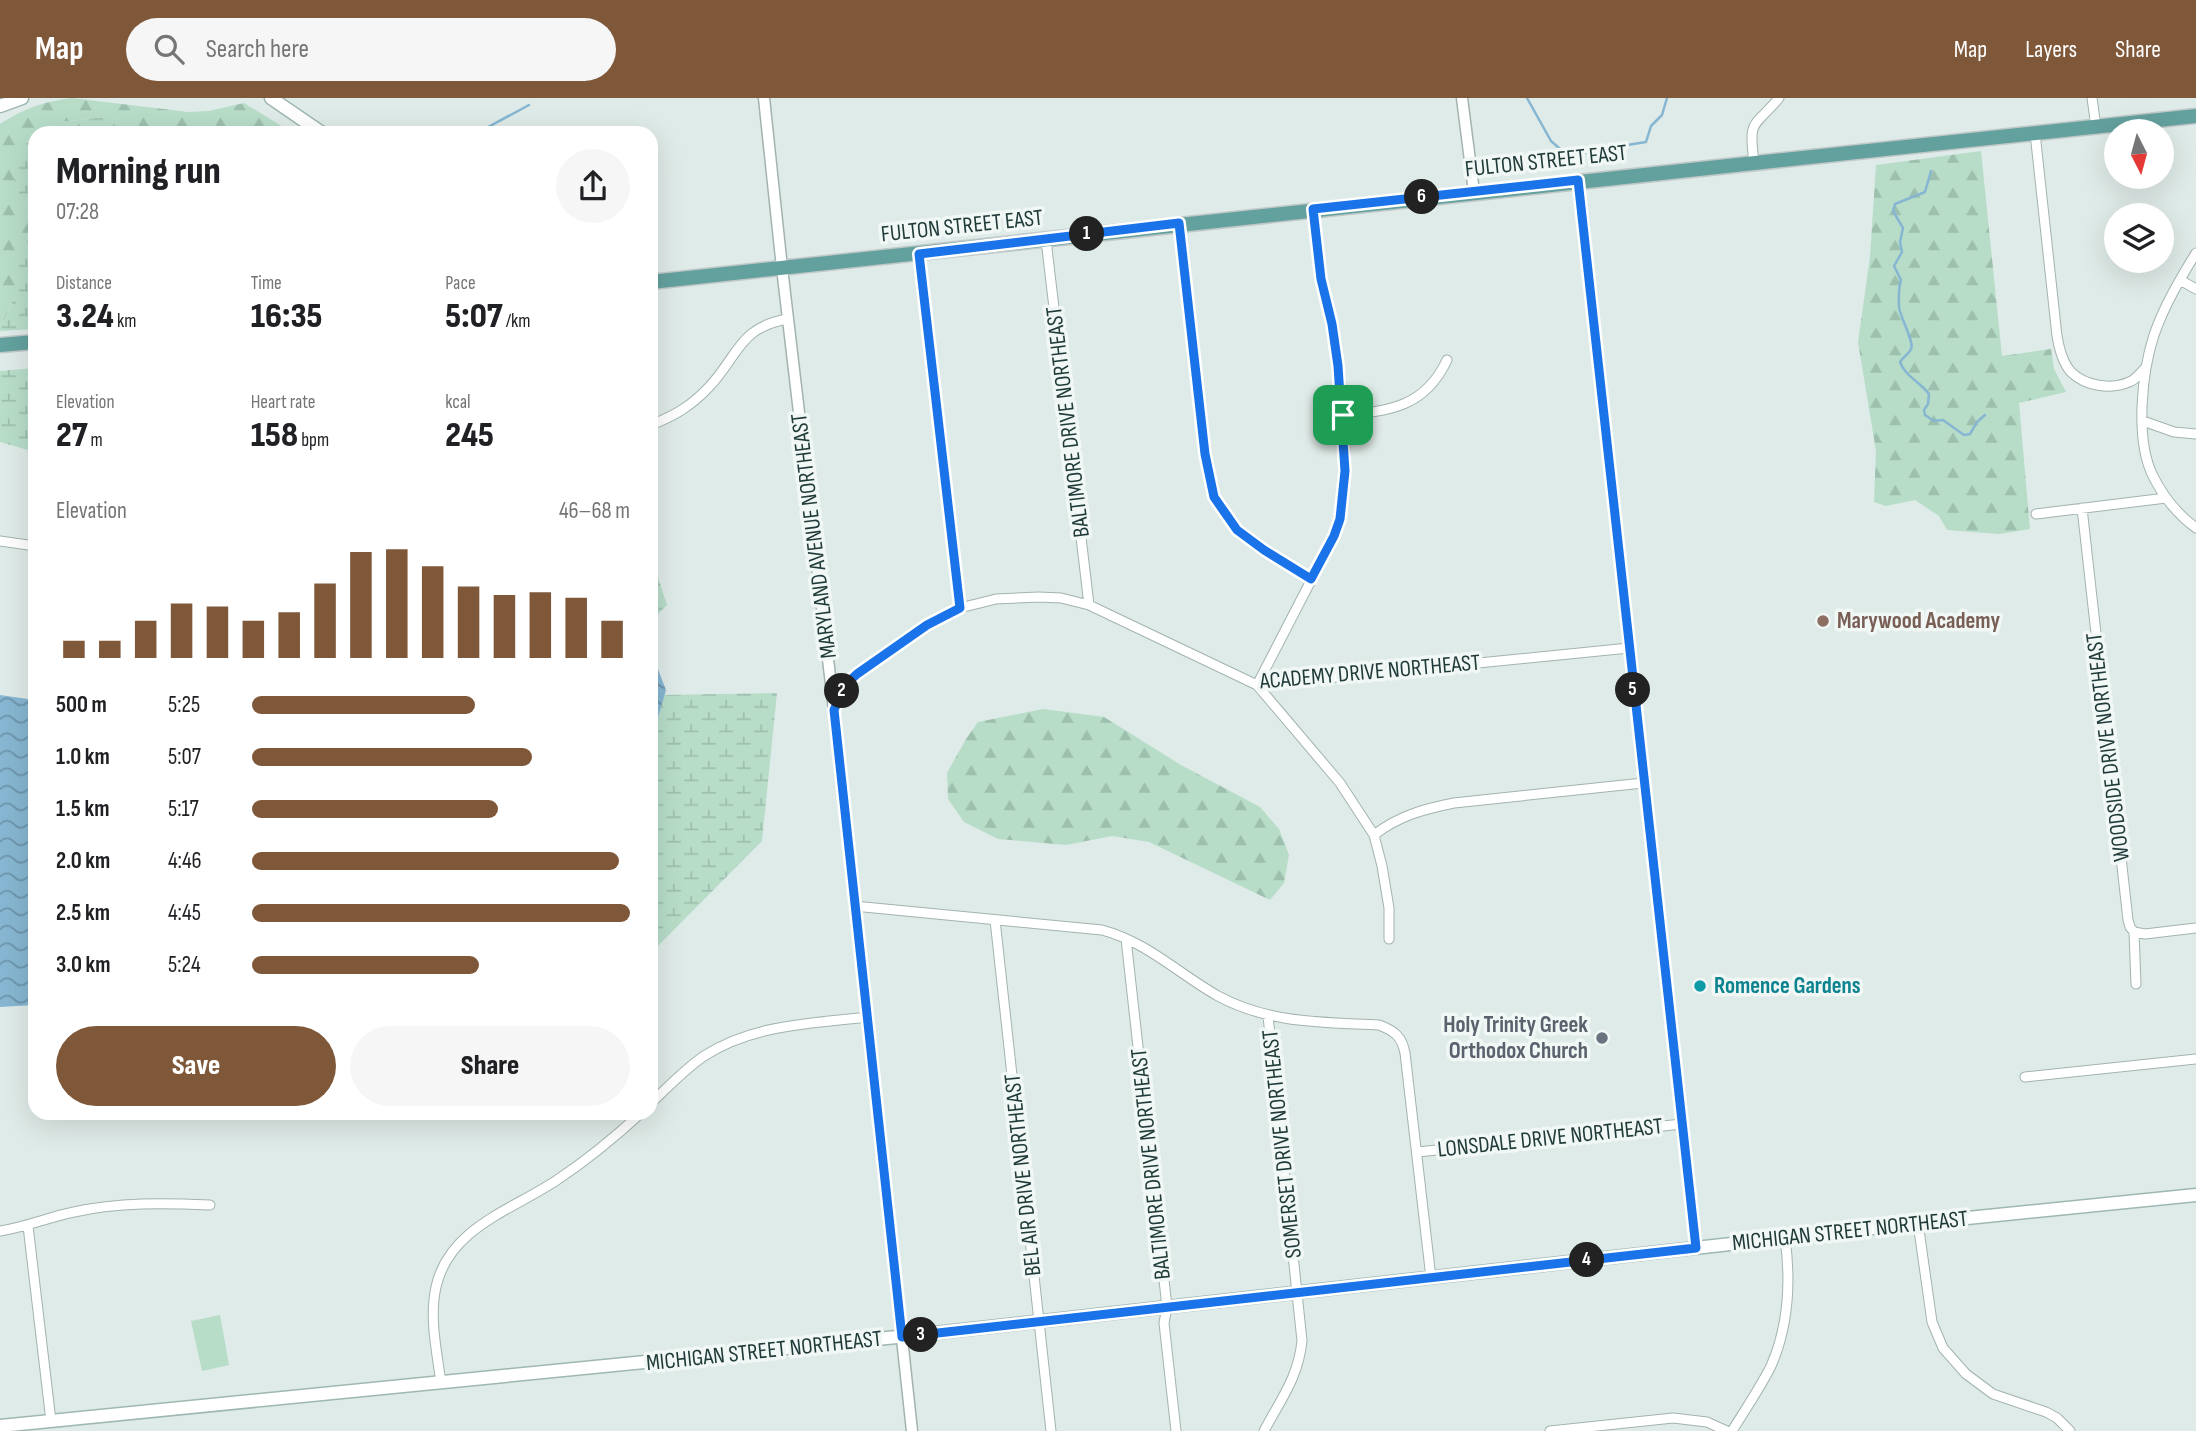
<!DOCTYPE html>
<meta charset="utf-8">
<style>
body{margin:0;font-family:"Sofia Sans Condensed",sans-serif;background:#f6f6f6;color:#202124;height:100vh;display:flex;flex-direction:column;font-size:26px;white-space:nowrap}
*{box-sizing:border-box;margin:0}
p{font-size:23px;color:#757577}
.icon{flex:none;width:38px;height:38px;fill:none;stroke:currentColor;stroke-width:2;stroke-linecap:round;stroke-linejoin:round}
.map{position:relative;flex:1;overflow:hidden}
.side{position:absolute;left:28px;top:28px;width:630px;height:994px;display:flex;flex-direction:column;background:#fff;border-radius:21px;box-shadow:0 7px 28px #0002}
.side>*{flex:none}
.needle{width:46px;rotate:174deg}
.fabs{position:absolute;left:2104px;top:21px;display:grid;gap:14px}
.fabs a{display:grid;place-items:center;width:70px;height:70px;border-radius:50%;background:#fff;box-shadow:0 7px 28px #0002;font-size:35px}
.pin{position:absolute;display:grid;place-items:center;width:60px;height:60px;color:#fff;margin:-30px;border-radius:14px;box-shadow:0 4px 10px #0006}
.km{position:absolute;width:35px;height:35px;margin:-18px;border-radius:50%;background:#222;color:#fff;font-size:19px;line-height:35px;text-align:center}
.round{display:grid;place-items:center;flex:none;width:74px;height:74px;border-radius:37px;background:#f6f6f6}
.summary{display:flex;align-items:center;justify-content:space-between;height:119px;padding:0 28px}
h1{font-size:38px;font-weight:800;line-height:52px}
.metrics{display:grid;grid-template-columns:repeat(3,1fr);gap:10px;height:119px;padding:7px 28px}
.metrics div{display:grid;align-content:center}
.metrics b{font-size:35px;font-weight:800}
.metrics small{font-size:19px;font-weight:400}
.metrics p{font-size:19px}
.chart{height:196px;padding:14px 28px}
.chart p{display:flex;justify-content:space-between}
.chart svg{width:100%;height:126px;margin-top:7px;stroke:#7f583a;stroke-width:6}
.cta{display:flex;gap:14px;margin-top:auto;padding:14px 28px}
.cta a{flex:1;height:80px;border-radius:42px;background:#7f583a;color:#fff;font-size:28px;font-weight:800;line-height:80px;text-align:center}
.cta a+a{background:#f6f6f6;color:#202124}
ul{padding:0 28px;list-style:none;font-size:23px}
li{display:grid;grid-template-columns:112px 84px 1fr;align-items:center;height:52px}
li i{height:18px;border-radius:9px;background:#7f583a}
header{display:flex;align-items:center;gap:42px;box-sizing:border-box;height:98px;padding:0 35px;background:#7f583a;color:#fff}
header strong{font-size:33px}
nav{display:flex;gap:38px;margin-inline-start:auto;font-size:24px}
.search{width:490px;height:63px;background:#f6f6f6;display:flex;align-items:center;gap:18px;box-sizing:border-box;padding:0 24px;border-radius:38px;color:#757577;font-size:26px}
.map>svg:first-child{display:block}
.forest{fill:url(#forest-firs)}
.wetland{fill:url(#wetland-marsh)}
.pitch{fill:#b7ddc9}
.water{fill:url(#water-waves)}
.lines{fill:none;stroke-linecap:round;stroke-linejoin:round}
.stream{stroke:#86b6d1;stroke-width:2.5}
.minor-casing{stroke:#a2b3b0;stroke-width:11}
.tertiary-casing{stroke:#a2b3b0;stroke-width:13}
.secondary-casing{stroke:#9eb7b3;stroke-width:15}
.primary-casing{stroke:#c1c8c8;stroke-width:17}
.minor{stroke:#fff;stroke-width:9}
.tertiary{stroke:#fff;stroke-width:10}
.secondary{stroke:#fff;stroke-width:12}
.primary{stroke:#63a19e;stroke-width:14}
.route-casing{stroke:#fff;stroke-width:14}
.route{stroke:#1a73e8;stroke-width:9}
.education-dot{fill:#8d6e63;stroke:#f0f7f5;stroke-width:2.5}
.culture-dot{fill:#0f9aa8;stroke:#f0f7f5;stroke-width:2.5}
.worship-dot{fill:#6b7280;stroke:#f0f7f5;stroke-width:2.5}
.labels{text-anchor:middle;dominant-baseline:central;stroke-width:7;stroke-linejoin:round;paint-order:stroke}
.street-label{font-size:23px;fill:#203b39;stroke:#f0f7f5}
.education-label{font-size:23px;font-weight:bold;fill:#785e54;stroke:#f0f7f5;text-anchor:start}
.culture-label{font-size:23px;font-weight:bold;fill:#0d838f;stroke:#f0f7f5;text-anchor:start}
.worship-label{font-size:23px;font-weight:bold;fill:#5b616d;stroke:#f0f7f5;text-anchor:end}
</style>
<header>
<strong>Map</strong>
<div class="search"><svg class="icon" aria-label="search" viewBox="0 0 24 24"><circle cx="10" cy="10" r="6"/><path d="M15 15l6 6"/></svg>Search here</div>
<nav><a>Map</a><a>Layers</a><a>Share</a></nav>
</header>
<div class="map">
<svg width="2196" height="1333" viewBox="0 0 2196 1333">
<defs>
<pattern id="forest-firs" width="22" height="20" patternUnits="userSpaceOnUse" patternTransform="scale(1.75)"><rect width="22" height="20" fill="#b7ddc9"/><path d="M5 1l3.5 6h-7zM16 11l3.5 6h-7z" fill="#9dbfad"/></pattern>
<pattern id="wetland-marsh" width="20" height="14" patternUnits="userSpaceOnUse" patternTransform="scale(1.75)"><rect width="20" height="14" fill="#b7ddc9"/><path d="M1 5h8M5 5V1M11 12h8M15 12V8" fill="none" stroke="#9dbfad"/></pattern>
<pattern id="water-waves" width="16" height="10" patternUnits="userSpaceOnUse" patternTransform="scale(1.75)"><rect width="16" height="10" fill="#86b6d1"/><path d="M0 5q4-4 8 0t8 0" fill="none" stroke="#6d95ab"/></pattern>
</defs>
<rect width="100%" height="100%" fill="#dfebe8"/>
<!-- forest -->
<path class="forest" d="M72,0L188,14L209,13L244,5L293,35H120L123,30L122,26L115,20H95L61,24L42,35H35V39L27,44L17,91L31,116L33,129L22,154L15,197L5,221L0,226V26C25,10 43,4 72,0Z
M1981,53L2002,258L2051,251L2054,271L2066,294L2019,305L2030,431L1999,436L1947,432L1939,418L1915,402L1886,408L1874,404L1876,353L1858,244L1870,159L1876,67Z
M1043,611L1104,619L1181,667L1260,709L1279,731L1289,757L1284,785L1270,802L1149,744L1112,738L1066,747L998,741L964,724L948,701L947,675L966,641L978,624Z"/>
<!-- wetland -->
<path class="wetland" d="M95,20H115L122,26L123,31L120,35H42L61,24Z
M35,39V231L0,233V226C18,206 15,179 22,155C24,145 34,135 33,124C32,112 21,102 17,90C10,70 16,50 35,39Z
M35,270V354L0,344V273Z
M651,458L667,507L651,523Z
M777,595L762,743L651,855V626L657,623L664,597Z"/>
<!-- pitch -->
<path class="pitch" d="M220,1217L229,1267L202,1273L191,1223Z"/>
<!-- water -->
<path class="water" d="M651,565L656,566L666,592L657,623L651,626Z
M0,597L35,602V907L0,909Z"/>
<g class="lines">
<!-- stream -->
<path class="stream" d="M1527,0L1551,43L1567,57
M477,35L529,7
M1621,48L1646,44L1651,28L1662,17L1667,0
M1585,55L1602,54
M1931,73L1925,94L1895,106L1893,113L1903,130L1900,144L1902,154L1894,168L1901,182C1898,191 1899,200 1899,209C1900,219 1915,245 1911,251C1909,256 1903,259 1900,264C1905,278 1920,284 1929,296L1928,306L1924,312L1925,317L1934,323L1943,322L1964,337L1970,336L1977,324L1985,317"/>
<!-- minor casing -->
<g class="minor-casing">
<path id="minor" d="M2092,0L2096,29
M2035,35L2057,238C2059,250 2063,265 2071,274C2085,288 2111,292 2129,284C2136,282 2141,274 2146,269
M1754,64C1748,20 1754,30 1779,0
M1313,111C1316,134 1317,158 1321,180C1323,196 1329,211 1332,227C1343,288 1355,380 1334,438L1257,587L1340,685L1374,737L1382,768L1389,810V841
M1179,125L1205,356L1214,399L1237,432L1264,452L1311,481
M1046,142L1089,507
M2196,155C2180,181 2164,208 2154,237C2142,274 2135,339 2152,376C2162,397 2177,416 2196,430
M919,156L960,510
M2180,182L2196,191
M1343,317C1390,313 1425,309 1447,262
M2143,323L2174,334L2196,336
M651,327C676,317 691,308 709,289C739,257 739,229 788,221
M2082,410L2128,822L2130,829L2134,834L2136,886
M2036,416L2166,400
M0,443L35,448
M835,611L845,587L857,575L927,527L960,510L996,501L1039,499L1061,500L1089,507L1257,587L1629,550
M1374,737C1398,718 1424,711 1454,705L1643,685
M854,808L1102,832C1147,844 1179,876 1218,898C1270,926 1322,924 1379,927C1395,933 1402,939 1405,955L1431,1180
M995,822L1051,1333
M2134,834L2145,836L2196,830
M1126,841L1167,1209L1164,1225L1176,1333
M2025,979L2196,961
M651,1005C668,989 685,971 704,958C753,926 811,926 867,919
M1418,1054L1682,1026
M1918,1125L1932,1224L1943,1250L1966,1276L1993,1296L2046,1314L2057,1320L2070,1333
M28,1128L51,1323
M0,1133C26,1129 49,1119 74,1114C119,1104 164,1105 210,1107
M441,1285C437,1254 429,1220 436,1189C449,1130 512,1112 557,1082C587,1062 614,1040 641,1015
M1264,1333C1281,1301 1298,1280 1302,1243L1268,918
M1550,1333L1673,1320L1707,1324L1727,1333
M1732,1333C1745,1312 1760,1290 1771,1268C1789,1227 1791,1184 1785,1140"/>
</g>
<!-- tertiary casing -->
<g class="tertiary-casing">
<path id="tertiary" d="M764,0L782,170L834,612L912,1333
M1462,0L1474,94
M1578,82L1696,1150"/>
</g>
<!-- secondary casing -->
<g class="secondary-casing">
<path id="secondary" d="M271,0L322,35
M0,8L22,0
M0,1328L917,1237L1918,1125L2196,1097"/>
</g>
<!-- primary casing -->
<g class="primary-casing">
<path id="primary" d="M651,184C1166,127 1681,73 2196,18
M0,247L35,244"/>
</g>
<!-- minor -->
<use href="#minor" class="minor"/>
<!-- tertiary -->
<use href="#tertiary" class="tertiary"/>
<!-- secondary -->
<use href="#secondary" class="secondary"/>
<!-- primary -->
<use href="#primary" class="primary"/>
</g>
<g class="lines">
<!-- route casing -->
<g class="route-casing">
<path id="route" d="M1578,82L1696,1150L902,1239L834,612L845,587L857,576L927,527L960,510L919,156L1179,125L1205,356L1214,399L1237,432L1264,452L1311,481L1334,438L1340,421L1345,373L1338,268L1332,226L1321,181L1313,111Z"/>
</g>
<!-- route -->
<use href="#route" class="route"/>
</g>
<!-- markers -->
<circle class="education-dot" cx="1823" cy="523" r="7"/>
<circle class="culture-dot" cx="1700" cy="888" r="7"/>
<circle class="worship-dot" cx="1602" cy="940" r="7"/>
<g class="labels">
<!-- street labels -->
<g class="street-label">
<text transform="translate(1546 63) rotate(-6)">FULTON STREET EAST</text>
<text transform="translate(962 128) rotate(-6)">FULTON STREET EAST</text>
<text transform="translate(1068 324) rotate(-97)">BALTIMORE DRIVE NORTHEAST</text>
<text transform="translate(814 438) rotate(-97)">MARYLAND AVENUE NORTHEAST</text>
<text transform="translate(1370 574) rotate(-5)">ACADEMY DRIVE NORTHEAST</text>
<text transform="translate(2108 649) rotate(-97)">WOODSIDE DRIVE NORTHEAST</text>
<text transform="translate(1550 1040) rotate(-6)">LONSDALE DRIVE NORTHEAST</text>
<text transform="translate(1282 1046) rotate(-96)">SOMERSET DRIVE NORTHEAST</text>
<text transform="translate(1151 1066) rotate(-96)">BALTIMORE DRIVE NORTHEAST</text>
<text transform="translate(1023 1077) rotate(-96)">BEL AIR DRIVE NORTHEAST</text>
<text transform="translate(1850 1133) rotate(-6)">MICHIGAN STREET NORTHEAST</text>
<text transform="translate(764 1253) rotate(-6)">MICHIGAN STREET NORTHEAST</text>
</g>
<!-- education labels -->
<g class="education-label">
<text x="1837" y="523">Marywood Academy</text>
</g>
<!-- culture labels -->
<g class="culture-label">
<text x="1714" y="888">Romence Gardens</text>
</g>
<!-- worship labels -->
<g class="worship-label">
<text x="1588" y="927">Holy Trinity Greek<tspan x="1588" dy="26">Orthodox Church</tspan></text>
</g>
</g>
</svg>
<div class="fabs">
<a><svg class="needle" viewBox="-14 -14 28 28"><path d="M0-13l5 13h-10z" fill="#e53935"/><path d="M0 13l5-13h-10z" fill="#757577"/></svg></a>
<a><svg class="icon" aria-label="layers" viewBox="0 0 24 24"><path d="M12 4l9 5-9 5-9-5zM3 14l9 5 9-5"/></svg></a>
</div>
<div class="pin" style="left:1343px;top:317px;background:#1e9e55"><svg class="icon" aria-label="arrive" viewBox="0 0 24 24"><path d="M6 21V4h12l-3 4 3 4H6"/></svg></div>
<b class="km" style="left:1087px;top:136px">1</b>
<b class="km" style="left:842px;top:593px">2</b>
<b class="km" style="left:921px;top:1237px">3</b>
<b class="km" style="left:1587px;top:1162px">4</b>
<b class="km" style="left:1633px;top:592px">5</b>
<b class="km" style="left:1422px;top:99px">6</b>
<section class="side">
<div class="summary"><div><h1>Morning run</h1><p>07:28</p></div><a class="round"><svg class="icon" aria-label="share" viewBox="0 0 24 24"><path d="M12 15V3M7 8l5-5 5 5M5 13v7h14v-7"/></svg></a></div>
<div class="metrics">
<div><p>Distance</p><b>3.24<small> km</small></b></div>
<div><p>Time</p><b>16:35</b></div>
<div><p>Pace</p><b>5:07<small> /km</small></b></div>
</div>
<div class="metrics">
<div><p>Elevation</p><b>27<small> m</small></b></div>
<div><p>Heart rate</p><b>158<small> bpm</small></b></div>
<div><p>kcal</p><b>245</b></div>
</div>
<div class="chart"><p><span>Elevation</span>46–68 m</p>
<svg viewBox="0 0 160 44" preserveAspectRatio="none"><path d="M5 44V38M15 44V38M25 44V31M35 44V25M45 44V26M55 44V31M65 44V28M75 44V18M85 44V7M95 44V6M105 44V12M115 44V19M125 44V22M135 44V21M145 44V23M155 44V31"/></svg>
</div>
<ul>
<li><b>500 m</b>5:25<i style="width:59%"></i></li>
<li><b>1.0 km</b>5:07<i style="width:74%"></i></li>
<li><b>1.5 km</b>5:17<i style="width:65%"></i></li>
<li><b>2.0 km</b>4:46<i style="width:97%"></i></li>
<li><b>2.5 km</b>4:45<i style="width:100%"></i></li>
<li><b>3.0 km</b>5:24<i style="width:60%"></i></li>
</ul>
<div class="cta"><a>Save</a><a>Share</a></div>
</section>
</div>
